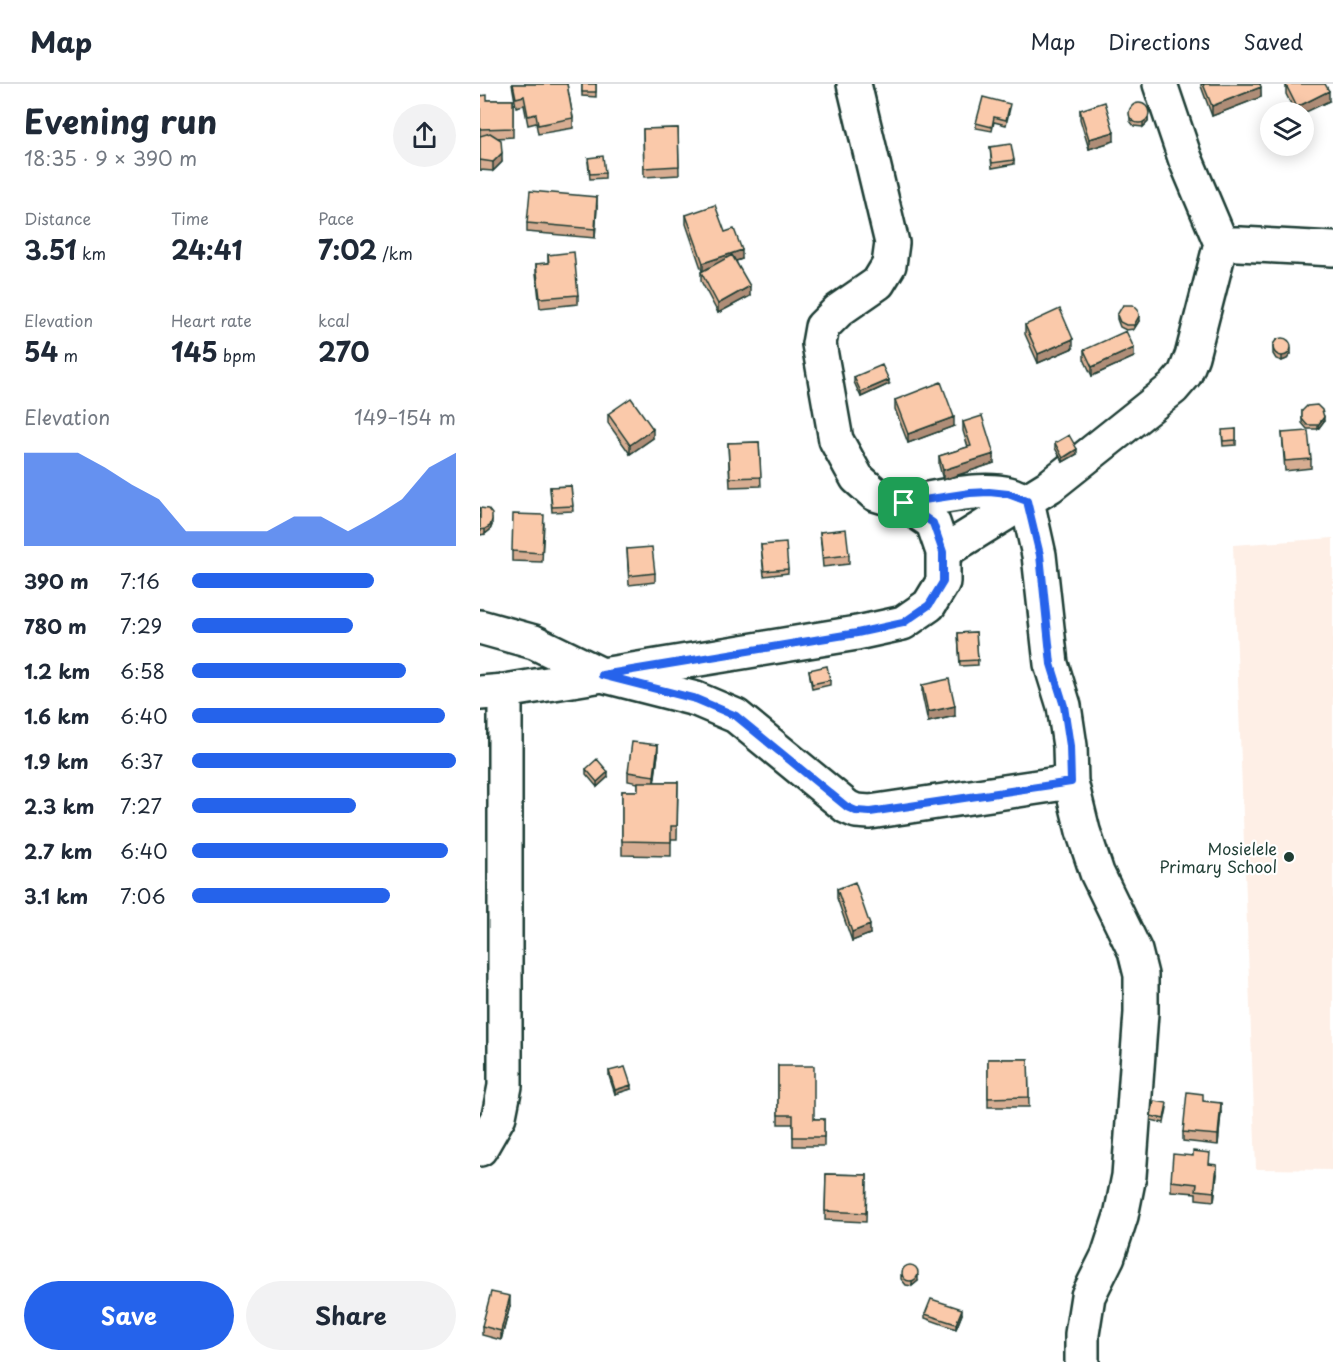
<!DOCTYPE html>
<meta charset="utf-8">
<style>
body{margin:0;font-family:"Playpen Sans",sans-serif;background:#f2f2f3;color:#1f2937;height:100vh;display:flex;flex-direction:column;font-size:22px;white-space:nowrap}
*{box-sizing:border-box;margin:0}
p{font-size:20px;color:#747a83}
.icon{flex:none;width:33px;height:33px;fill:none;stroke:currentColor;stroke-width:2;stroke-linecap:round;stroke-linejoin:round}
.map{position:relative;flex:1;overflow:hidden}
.sheet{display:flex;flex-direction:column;background:#fff;width:480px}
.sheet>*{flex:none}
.tools{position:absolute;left:780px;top:18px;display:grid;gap:12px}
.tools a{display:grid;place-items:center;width:54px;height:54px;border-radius:50%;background:#fff;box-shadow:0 3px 15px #0003;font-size:30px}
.pin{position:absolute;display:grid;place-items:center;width:51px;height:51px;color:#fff;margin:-26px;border-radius:12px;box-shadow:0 3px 9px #0006}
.round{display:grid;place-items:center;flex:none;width:63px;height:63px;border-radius:32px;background:#f2f2f3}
.summary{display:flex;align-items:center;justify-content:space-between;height:102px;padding:0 24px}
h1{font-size:33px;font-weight:700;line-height:45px}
.stats{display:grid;grid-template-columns:repeat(3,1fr);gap:9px;height:102px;padding:6px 24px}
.stats div{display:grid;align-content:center}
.stats b{font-size:26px;font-weight:700}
.stats small{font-size:16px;font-weight:400}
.stats p{font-size:16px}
.chart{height:168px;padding:12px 24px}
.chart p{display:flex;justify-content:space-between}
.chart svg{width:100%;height:108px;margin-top:6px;fill:#2563eb;opacity:.7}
.action{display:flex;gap:12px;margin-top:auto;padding:12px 24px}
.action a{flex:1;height:69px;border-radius:36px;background:#2563eb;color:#fff;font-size:24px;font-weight:700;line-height:69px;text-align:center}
.action a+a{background:#f2f2f3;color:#1f2937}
ul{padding:0 24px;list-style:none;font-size:20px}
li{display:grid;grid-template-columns:96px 72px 1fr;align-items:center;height:45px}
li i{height:15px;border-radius:8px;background:#2563eb}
header{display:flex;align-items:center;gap:36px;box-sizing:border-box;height:84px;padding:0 30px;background:#fff;border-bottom:2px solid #e0e1e3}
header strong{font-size:28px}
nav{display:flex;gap:33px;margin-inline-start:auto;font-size:21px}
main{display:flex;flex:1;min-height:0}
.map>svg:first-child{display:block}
.built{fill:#feefe6}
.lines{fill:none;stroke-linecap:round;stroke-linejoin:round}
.minor-casing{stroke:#1f3d34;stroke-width:38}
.minor{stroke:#fff;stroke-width:33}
.wall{fill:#d7ad92;stroke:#1f3d34;stroke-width:1.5}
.shaded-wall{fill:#af8d77;stroke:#1f3d34;stroke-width:1.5}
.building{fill:#fac9aa;stroke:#1f3d34;stroke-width:1.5}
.route-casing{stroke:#fff;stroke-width:12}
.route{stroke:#2563eb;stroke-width:8}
.poi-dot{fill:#1f3d34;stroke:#fff;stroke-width:2}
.labels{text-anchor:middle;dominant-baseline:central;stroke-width:4.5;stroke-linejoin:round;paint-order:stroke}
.poi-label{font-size:16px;fill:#1f3d34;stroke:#fff;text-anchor:end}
</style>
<header>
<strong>Map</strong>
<nav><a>Map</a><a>Directions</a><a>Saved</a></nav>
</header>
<main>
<section class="sheet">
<div class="summary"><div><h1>Evening run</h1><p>18:35 · 9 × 390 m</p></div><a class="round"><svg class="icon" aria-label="share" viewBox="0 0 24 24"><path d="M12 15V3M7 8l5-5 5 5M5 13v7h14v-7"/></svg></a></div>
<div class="stats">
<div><p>Distance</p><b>3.51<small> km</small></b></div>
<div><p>Time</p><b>24:41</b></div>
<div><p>Pace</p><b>7:02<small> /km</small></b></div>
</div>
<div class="stats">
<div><p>Elevation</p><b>54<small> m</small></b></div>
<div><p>Heart rate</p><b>145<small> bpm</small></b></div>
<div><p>kcal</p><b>270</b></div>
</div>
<div class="chart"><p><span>Elevation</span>149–154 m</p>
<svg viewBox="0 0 160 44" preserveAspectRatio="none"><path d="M0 44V6L10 6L20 6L30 12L40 19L50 25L60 38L70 38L80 38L90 38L100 32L110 32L120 38L130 32L140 25L150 12L160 6V44z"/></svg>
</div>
<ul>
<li><b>390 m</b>7:16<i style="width:69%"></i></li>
<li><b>780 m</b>7:29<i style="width:61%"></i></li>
<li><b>1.2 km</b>6:58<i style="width:81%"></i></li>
<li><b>1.6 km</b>6:40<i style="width:96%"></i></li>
<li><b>1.9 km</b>6:37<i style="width:100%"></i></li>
<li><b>2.3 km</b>7:27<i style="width:62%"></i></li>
<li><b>2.7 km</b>6:40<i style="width:97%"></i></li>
<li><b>3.1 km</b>7:06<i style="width:75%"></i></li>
</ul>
<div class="action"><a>Save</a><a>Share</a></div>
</section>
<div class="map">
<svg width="853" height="1278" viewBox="0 0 853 1278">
<rect width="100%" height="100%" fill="#fff"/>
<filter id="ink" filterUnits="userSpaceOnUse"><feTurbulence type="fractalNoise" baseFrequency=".0167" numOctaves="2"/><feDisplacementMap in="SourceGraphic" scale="12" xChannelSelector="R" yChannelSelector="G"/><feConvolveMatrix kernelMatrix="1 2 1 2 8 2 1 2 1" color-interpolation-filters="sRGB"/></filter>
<g filter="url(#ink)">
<!-- built -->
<path class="built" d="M853,454V1086L776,1085L753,461Z"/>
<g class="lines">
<!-- minor casing -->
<g class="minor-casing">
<path id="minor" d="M741,159L853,165
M424,419C454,415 499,402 529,410C535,412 541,415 547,417L559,471L571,580L584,622L590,662L591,698L603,747L617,789L655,867L661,891V929L649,1092L641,1132L628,1172L608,1212L602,1250V1278
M463,468L570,402L693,304L705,290L712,272L741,159L705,74L680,0
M0,543L54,558L122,591L216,615L256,632L367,723L376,727L390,728L591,698
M0,609L25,607L377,549L423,539L449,521L463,498V468L453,439L424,419L395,410L377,394L356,356L339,260L342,243L359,226L398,199L409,181L412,159L374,0
M0,1065L19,1032L25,1002V607"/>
</g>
<!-- minor -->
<use href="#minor" class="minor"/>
</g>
<!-- wall -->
<path class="wall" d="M32,0H87L93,34V44L58,50L56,39L48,41L44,21L36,23Z
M102,0H116V13L102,12Z
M721,0H780L781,13L732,32L721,2Z
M806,1L849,17L824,28H815L806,10Z
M0,12L7,16H33V53L17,54L22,78L13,87L0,86Z
M530,24L526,41L514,38L512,47L496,44V39Z
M668,25V38L663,43L654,42L650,37V26Z
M600,26L634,57L609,65L600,35Z
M198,44L199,91L164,93L163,45Z
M510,63L534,76V80L512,84Z
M108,78L125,89V94L110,95Z
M117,122L115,154L47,148V139Z
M206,131L245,148L262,175L256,177L270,212L238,229L221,197V188L222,187L206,140Z
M68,171L98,211V220L60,224L56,189V180L68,179Z
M637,231L659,237L654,245L646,246L640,243L637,235Z
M545,241L593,264L558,279L545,250Z
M793,260L811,270L807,275L802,277L796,275L793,270Z
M604,266L654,273L612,292L604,275Z
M374,293L409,300L381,313L374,298Z
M415,316L474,342L428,359L415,325Z
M822,327L844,337L838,345H827L822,339Z
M128,330L173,354L150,370L128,339Z
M483,338L514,379L463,396L459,381V372L488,363L483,347Z
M756,345V361L743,362L742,350Z
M802,349L831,375V384L805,387Z
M279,358L281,402L250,403L248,359Z
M575,359L597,370L583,378L575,364Z
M91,402L93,427L72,428L70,403Z
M0,424L12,441L10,446L5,450L0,451Z
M64,440L62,478L32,477V467Z
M340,448L369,471V480L343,483Z
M281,461L308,485V489L284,492Z
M147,465L175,489V498L149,501Z
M496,548L498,581L480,582L478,549Z
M329,586L350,596V601L332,605Z
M442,601L475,632L448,638L442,610Z
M178,670L174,698H198L197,755H191V772L142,771V707H158V699L148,697V688Z
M106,685L128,693L117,703L106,690Z
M357,805L390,850L372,857L357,814Z
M508,975H548L549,1023H508Z
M298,982L334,1035H344V1062H313V1040H298Z
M129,987L151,1005L135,1010L129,992Z
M723,1017L741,1028L738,1061L703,1057V1048Z
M687,1024L684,1039L671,1036V1032Z
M730,1080L737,1090L734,1117L716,1115V1109L691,1107V1097Z
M346,1090L387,1091L386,1138L345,1136Z
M421,1191L438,1197L432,1202L426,1201L421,1195Z
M30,1222L21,1256L2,1251V1242Z
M445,1230H482L476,1245L445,1234Z"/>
<!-- shaded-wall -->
<path class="shaded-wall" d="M781,3V13L732,32V22Z
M849,7V17L824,29L817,28V23Z
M668,34V38L663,43V38Z
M634,48V57L609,65V55Z
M22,69V78L13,87V78Z
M117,113V122L115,154V145Z
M262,166V175L223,188V179Z
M270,202V212L238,229V220Z
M659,232V237L654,245V241Z
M593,255V264L558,279V270Z
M654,264V273L612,292V283Z
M811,265V270L807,275L802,277V272Z
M409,296V300L381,313V308Z
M474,333V342L428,359V350Z
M844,333V337L838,345V341Z
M173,345V354L150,370V361Z
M597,365V370L583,378V374Z
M514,370V379L463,396V386Z
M12,436V441L10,446L5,450V445Z
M475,622V632L448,638V628Z
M178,661V670L174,701V692Z
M128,688V693L117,703V698Z
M390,841V850L372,857V848Z
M151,1001V1005L135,1010V1006Z
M741,1019V1028L738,1061V1051Z
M737,1081V1090L734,1117V1108Z
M438,1192V1197L432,1202V1197Z
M30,1212V1222L21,1256V1247Z
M482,1225V1230L476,1245V1240Z"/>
<!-- building -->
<path class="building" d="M33,0H87L93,34L58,41L56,30L48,32L44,12L36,14Z
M102,0H116V8H102Z
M723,0H780L781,3L732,22Z
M808,0H845L849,7L817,23L806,1Z
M7,11V16H33V44L0,45V12Z
M503,13L530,20L526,36L514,33L512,43L496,39Z
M625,18L634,48L609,55L600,26Z
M649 29a10 10 0 1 1 20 0a10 10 0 1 1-20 0Z
M198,44L199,82L164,84L163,45Z
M10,49L21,56L22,69L13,78L0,76V52Z
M531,60L534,76L512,79L510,63Z
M123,72L125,89L110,90L108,74Z
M50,107L117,113L115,145L47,139Z
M235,121L245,148L254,145L262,166L223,179L206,131Z
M94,168L98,211L60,214L56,180L69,179L68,171Z
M252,171L270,202L238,220L221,188Z
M643,221H653L658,226L659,232L654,241H646L640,238L637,231Z
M580,225L593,255L558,270L545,241Z
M646,247L654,264L612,283L604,266Z
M793 263a9 9 0 1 1 18 0a9 9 0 1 1-18 0Z
M402,281L409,296L381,308L374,293Z
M461,298L474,333L428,350L415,316Z
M151,314L173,345L150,361L128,330Z
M837,321L842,326L844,333L838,341H827L822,335V327L827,322Z
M502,332L514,370L463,386L459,372L491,362L483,338Z
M756,345V356L743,357L742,346Z
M828,347L831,375L805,377L802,349Z
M589,351L597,365L583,374L575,359Z
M279,358L281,393L250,394L248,359Z
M91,402L93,422L72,423L70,403Z
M0,424L8,425L12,430V436L10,442L5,445L0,446Z
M33,430L64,431L62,469L32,467Z
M366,445L369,471L343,474L340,448Z
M306,459L308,485L284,487L281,461Z
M172,463L175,489L149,492L147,465Z
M496,548L498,576L480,577L478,549Z
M347,582L350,596L332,600L329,586Z
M469,595L475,622L448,628L442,601Z
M152,658L178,661L174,692L148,688Z
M117,675L128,688L117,698L106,685Z
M158,698H198L197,742H191V758L142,757V707H158Z
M375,798L390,841L372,848L357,805Z
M508,975H548L549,1013L508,1014Z
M298,982H334V1035H344V1053H313V1031H298Z
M145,983L151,1001L135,1006L129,987Z
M707,1008L723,1010V1017L741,1019L738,1051L703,1048Z
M674,1017L687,1019L684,1035L671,1032Z
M713,1067L730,1069L729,1080L737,1081L734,1108L716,1106L717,1100L691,1097L693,1070L713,1072Z
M346,1090L387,1091L386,1129L345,1127Z
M422 1189a8 8 0 1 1 16 0a8 8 0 1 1-16 0Z
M11,1208L30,1212L21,1247L2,1242Z
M451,1215L482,1225L476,1240L445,1230Z"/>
</g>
<g class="lines" filter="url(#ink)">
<!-- route casing -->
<g class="route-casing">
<path id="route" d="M509,408L528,410L547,417L560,471L571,580L584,622L590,662L591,698L390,728L376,727L367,723L256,632L216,615L122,591L377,549L423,539L449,521L463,498V468L453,439L424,419L490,409Z"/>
</g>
<!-- route -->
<use href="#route" class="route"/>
</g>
<!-- markers -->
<circle class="poi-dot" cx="809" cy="773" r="6"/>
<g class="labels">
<!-- poi labels -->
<g class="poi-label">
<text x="797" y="764">Mosielele<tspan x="797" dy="18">Primary School</tspan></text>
</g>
</g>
</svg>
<div class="tools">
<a><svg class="icon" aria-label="layers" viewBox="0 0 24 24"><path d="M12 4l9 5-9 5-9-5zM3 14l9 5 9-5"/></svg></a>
</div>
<div class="pin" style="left:424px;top:419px;background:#1e9e55"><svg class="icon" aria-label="arrive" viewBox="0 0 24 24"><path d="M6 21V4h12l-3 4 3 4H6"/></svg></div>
</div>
</main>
